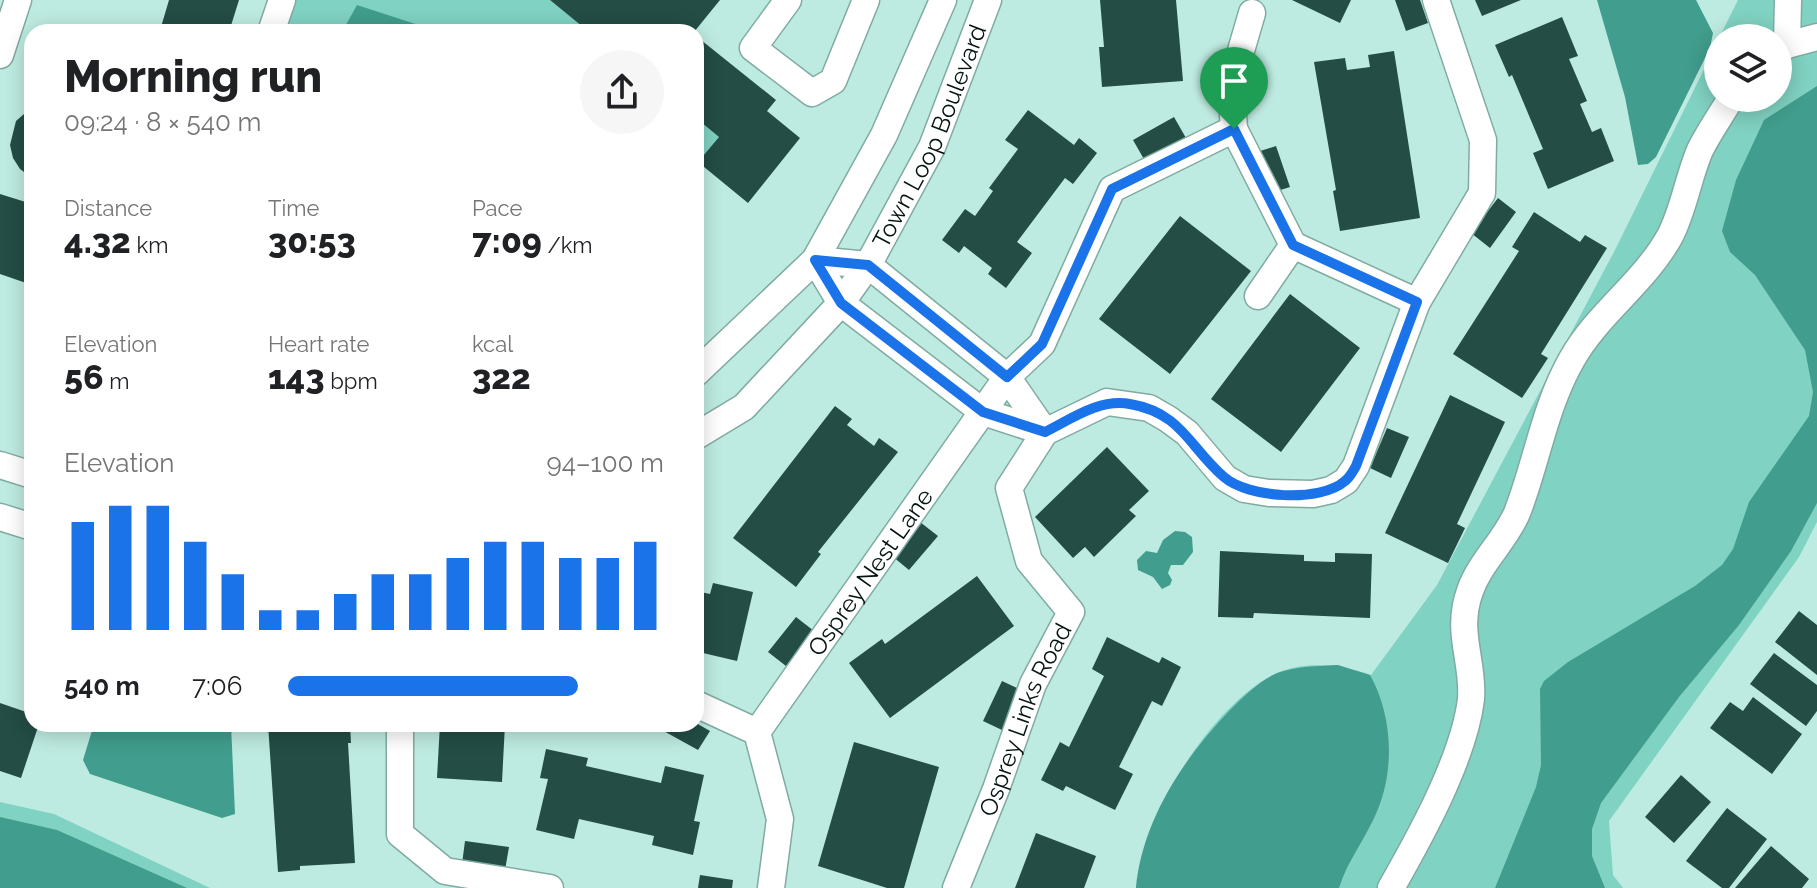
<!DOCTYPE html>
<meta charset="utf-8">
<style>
body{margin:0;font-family:Raleway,sans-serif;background:#f6f6f6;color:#202124;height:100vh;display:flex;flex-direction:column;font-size:30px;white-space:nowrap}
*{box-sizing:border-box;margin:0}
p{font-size:26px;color:#757577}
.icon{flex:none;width:44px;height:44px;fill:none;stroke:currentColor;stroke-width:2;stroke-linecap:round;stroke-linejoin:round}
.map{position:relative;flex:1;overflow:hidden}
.side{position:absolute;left:24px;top:24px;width:680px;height:708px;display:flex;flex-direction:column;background:#fff;border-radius:24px;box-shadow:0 4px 20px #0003}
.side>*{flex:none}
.controls{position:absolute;left:1704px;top:24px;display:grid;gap:16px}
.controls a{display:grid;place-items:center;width:88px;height:88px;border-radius:50%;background:#fff;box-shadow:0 4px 20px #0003;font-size:40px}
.pin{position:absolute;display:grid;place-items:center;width:68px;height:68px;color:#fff;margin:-82px -34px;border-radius:50% 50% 50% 0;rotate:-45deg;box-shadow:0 0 8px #0007}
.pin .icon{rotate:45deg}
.round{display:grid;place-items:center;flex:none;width:84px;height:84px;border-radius:42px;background:#f6f6f6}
.overview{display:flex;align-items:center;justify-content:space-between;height:136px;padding:0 40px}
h1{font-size:44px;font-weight:800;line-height:60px}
.figures{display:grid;grid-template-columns:repeat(3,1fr);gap:12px;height:136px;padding:8px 40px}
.figures div{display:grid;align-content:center}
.figures b{font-size:34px;font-weight:800}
.figures small{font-size:22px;font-weight:400}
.figures p{font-size:22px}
.chart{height:224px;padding:16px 40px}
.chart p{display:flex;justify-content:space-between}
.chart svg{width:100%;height:144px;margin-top:8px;stroke:#1a73e8;stroke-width:6}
ul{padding:0 40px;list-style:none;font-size:26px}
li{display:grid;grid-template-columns:128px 96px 1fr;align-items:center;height:60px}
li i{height:20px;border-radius:10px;background:#1a73e8}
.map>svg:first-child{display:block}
.green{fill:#80d2c2}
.water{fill:#419d8d}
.building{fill:#234d45}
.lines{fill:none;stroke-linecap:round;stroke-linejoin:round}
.minor-casing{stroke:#80aba2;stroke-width:29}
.minor{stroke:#fff;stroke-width:26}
.route-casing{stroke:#fff;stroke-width:16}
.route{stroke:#1a73e8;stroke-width:10}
.labels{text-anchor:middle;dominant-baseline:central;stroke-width:8;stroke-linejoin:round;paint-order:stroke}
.street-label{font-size:24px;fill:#041411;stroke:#beebe1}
</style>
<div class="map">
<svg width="1817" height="888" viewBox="0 0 1817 888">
<rect width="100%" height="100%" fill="#beebe1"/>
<!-- green -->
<path class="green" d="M295,0H550L589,32H283Z
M1738,0H1817V522L1799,557L1609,821L1613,875L1623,888H1136C1142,818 1211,705 1275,674C1306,660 1340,665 1371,675L1437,585L1615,250L1718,41V98H1778V38H1719Z
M696,118L719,137L696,165Z
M0,802L54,814L210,888H0Z"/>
<!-- water -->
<path class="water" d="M1597,0H1696L1713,33L1710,48L1656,157L1648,164L1638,165L1625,97Z
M357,5L440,32H342Z
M1817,86V503L1791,551L1739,625L1679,697L1601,803L1592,829V856L1605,888H1495L1536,787L1541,765L1540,689L1544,681L1568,662L1695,586L1722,565L1733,549L1749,502L1809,416L1813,392L1805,350L1755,275L1730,252L1722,231L1736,180L1764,120Z
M1175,531L1185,532L1192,537L1193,552L1183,565H1171L1168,573L1172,580L1170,585L1162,589L1153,577L1138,570L1137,560L1146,551L1157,553L1163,540Z
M1338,665L1370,675C1392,714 1395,767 1378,809C1367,837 1348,859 1339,888H1136C1142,821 1183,759 1229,711C1243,697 1259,681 1277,673C1297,666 1318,666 1338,665Z
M94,724H231L235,814L222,818L90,774L83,760Z
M0,817L57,830L187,888H0Z"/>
<!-- building -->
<path class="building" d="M169,0H239L229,32H176L161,27Z
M550,0H720L694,32H589Z
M1100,0H1176L1183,81L1102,87L1099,47H1104Z
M1292,0H1351L1340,23Z
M1395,0H1420L1428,23L1406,31Z
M1475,0H1521L1482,16Z
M1562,17L1578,56L1569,59L1587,101L1580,104L1592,132L1601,128L1614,161L1548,189L1533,153L1543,149L1512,75L1509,77L1495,45Z
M696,36L776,100L767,111L800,138L748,203L698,162L719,137L696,118Z
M1394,51L1420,218L1340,231L1333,191L1336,190L1314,62L1345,58L1347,70L1370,67L1368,55Z
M32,107V178L20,169L13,158L10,145L16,121Z
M1028,110L1074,145L1079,138L1097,153L1073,184L1065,178L1017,242L1032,253L1006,288L988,274L992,268L964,246L959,253L942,240L965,209L975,216L993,191L989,188L1018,149L1005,140Z
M1174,117L1186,138L1145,161L1133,140Z
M1276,146L1290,187L1268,194L1254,153Z
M0,194L32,204V285L0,274Z
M1498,198L1516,212L1490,248L1471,233Z
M1534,212L1580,242L1585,235L1607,248L1541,354L1548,358L1522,398L1453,354L1519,251L1512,247Z
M1180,216L1251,271L1170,374L1099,319Z
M1290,294L1360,348L1281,452L1211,399Z
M1450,395L1505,422L1457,524L1465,528L1448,563L1385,533Z
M835,406L852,419L847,425L874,446L879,438L898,452L818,552L821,554L796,587L733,538Z
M1387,428L1409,437L1391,478L1370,468Z
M1107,447L1149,491L1129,510L1136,516L1094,557L1085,547L1073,558L1035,517Z
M920,522L938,536L909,570L892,556Z
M1220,551L1304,555V561L1335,562V553L1372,554L1370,618L1254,613L1253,618L1218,617Z
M977,576L1014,626L890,718L849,663L882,639L885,644Z
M713,583L753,592L737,661L703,653L704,650L696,648V591L710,594Z
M1799,611L1817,625V675L1775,642Z
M796,617L814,631L786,666L768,652Z
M1107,637L1159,663L1162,657L1181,667L1162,706L1152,701L1119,767L1133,774L1115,810L1066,786L1063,791L1041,780L1060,742L1069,747L1104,676L1092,669Z
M1774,653L1817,685V711L1806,726L1750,684Z
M1002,681L1021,690L1002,730L983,721Z
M1753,697L1802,734L1772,774L1710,728L1730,702L1743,711Z
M0,703L32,714V724H39L21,778L0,771Z
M696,723L710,731L698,750L651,724Z
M268,724H350L351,743H348L355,863L300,866V870L278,872Z
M440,724H505L502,782L437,778Z
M854,742L939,767L904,888H887L818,866Z
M546,749L588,758L586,766L661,783L665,766L704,775L694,821L700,822L693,855L652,845L654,836L579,819L574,839L536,830L548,779L540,778Z
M1681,775L1711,802L1674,843L1645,817Z
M1727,808L1767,839L1729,888H1722L1686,861Z
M1036,833L1096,856L1084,888H1015Z
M465,841L509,847L505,870L462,864Z
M1771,846L1809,879L1802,888H1735Z
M700,875L733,880L732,888H698Z"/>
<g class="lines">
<!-- minor casing -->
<g class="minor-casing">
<g id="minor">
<path d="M788,0L753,48L812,93L833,81L866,0"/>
<path d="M1252,13L1231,85L1234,129L1293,245L1417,302"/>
<path d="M271,32L282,0"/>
<path d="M1787,45L1817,37"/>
<path d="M1778,51L1787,45L1788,0"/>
<path d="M0,55L18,0"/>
<path d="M815,260L868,265L1007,377L1045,432"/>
<path d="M815,260L841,303L983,412L1045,432"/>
<path d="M1258,296L1293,245"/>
<path d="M696,373L815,260L884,135L943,0"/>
<path id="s1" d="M696,436L744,407L841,303L868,265L932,147L988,0"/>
<path d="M0,465L32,475"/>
<path d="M0,517L32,527"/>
<path d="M696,704L757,732L780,819L771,888"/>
<path d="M400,724V834L445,871L550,888"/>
<path id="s2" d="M757,732L1007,377L1042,344L1112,189L1234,129"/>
<path id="s3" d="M956,888L996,789L1033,684L1071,612L1029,561L1009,488L1045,432L1107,402L1149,408L1168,419L1187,433L1225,478L1244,489L1269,493L1313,494L1331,490L1346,481L1356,466L1417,302L1482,193L1483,140L1436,0"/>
<path d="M1391,888C1420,837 1464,758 1471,699C1474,661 1455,632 1470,591C1480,562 1505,541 1517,513C1537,462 1544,408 1572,359C1598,313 1644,283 1670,236C1684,209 1688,178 1700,150C1709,132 1721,115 1731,98"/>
</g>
</g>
<!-- minor -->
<use href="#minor" class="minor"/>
</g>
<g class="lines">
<!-- route casing -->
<g class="route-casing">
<path id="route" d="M1234,129L1293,245L1417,302L1356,466C1353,471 1350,477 1345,481C1320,503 1248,498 1224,477C1189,447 1182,413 1130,404C1100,398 1071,419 1045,432L983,412L841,303L815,260L868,265L1007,377L1042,344L1112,189Z"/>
</g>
<!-- route -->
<use href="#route" class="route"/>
</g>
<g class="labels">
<!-- street labels -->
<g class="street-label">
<text stroke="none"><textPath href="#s1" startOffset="388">Town Loop Boulevard</textPath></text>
<text stroke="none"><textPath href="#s2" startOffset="196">Osprey Nest Lane</textPath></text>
<text stroke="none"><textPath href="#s3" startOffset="182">Osprey Links Road</textPath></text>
</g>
</g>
</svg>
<div class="controls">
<a><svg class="icon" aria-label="layers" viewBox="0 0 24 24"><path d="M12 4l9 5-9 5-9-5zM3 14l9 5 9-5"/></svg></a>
</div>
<div class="pin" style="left:1234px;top:129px;background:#1e9e55"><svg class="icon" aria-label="arrive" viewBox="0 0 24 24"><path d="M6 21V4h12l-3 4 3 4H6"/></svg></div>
<section class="side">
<div class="overview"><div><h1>Morning run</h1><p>09:24 · 8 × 540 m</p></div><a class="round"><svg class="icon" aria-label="share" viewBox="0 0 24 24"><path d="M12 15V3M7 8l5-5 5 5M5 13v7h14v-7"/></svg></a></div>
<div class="figures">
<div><p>Distance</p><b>4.32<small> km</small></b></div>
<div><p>Time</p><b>30:53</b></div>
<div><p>Pace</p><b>7:09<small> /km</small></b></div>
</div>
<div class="figures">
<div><p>Elevation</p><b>56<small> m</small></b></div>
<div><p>Heart rate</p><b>143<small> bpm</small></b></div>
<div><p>kcal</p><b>322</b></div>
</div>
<div class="chart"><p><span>Elevation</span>94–100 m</p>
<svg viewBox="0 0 160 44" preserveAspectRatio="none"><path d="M5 44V11M15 44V6M25 44V6M35 44V17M45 44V27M55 44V38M65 44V38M75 44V33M85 44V27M95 44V27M105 44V22M115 44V17M125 44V17M135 44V22M145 44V22M155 44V17"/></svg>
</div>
<ul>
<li><b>540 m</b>7:06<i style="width:77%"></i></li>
</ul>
</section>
</div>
